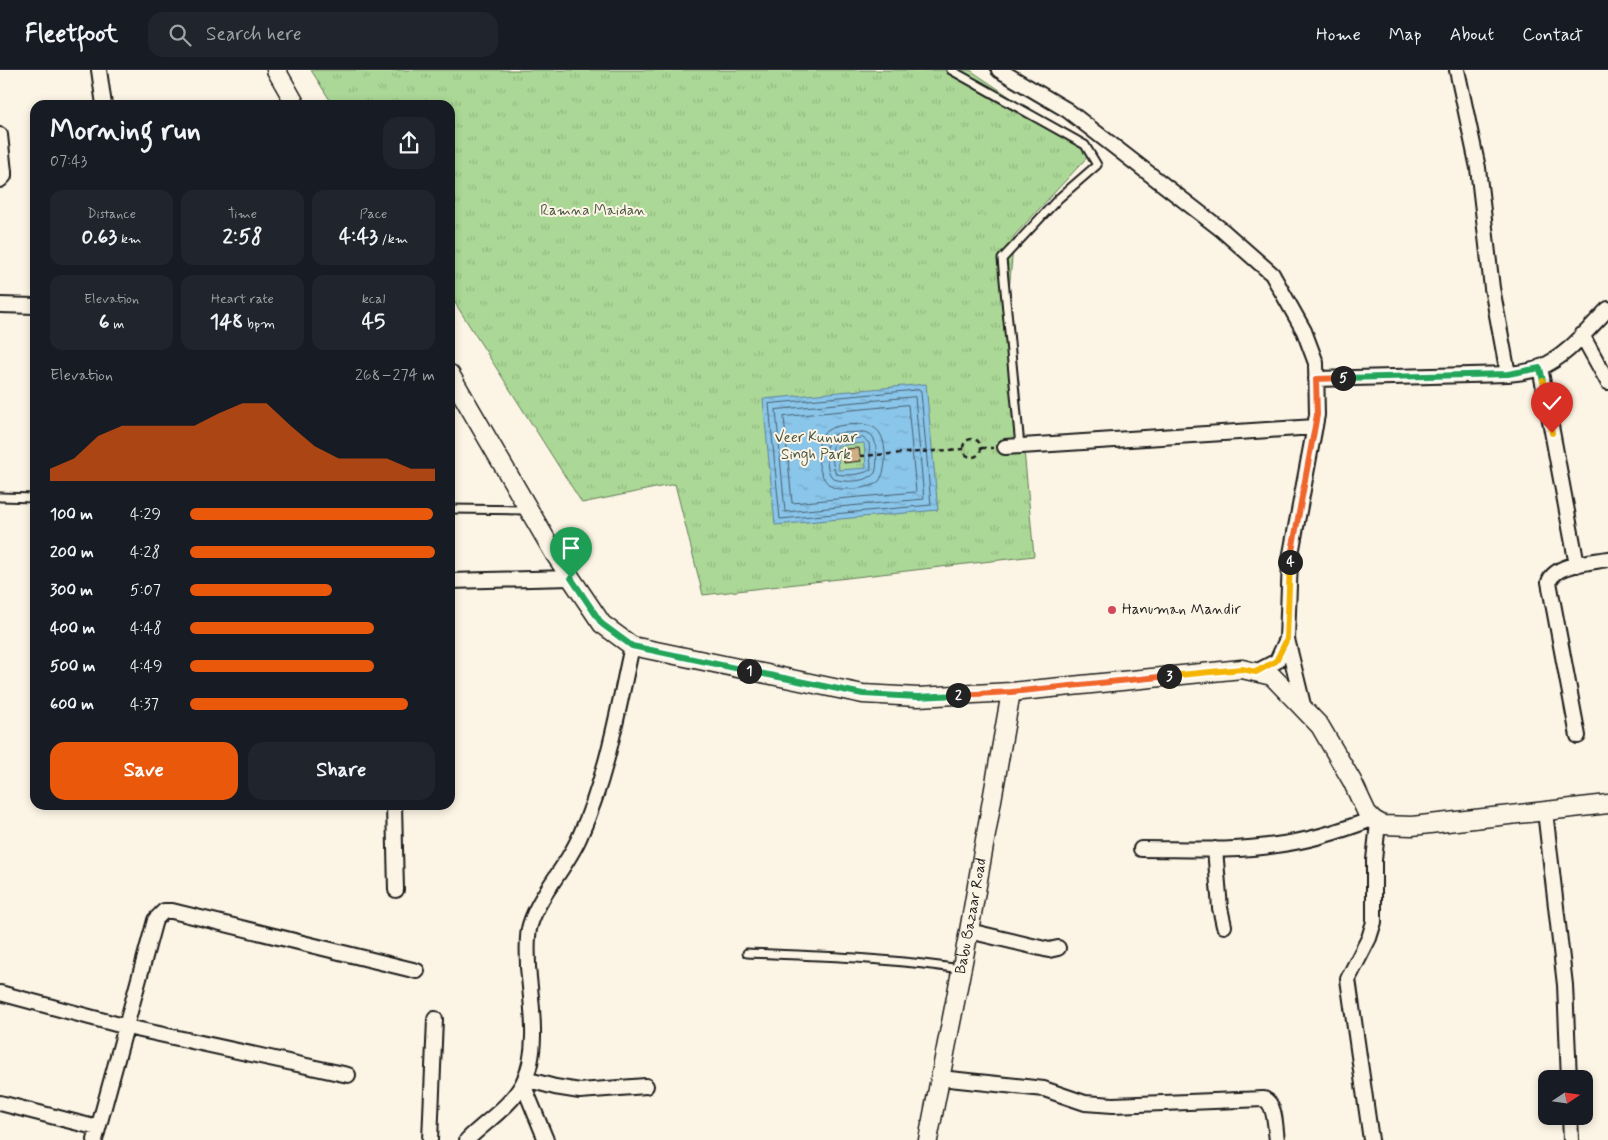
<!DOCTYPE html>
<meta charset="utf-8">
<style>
body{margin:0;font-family:Mynerve,sans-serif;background:#20242c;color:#f1f3f6;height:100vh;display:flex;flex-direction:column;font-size:19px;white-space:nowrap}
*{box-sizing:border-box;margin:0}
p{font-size:16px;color:#9ea1a6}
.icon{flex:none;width:28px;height:28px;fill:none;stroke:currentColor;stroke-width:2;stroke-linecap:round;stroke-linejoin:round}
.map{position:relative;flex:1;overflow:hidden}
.drawer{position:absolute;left:30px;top:30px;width:425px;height:710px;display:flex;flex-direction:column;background:#171b24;border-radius:15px;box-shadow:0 2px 8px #0003}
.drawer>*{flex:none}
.needle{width:32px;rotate:77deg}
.buttons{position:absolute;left:1538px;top:1000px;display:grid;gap:10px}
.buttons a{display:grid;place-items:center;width:55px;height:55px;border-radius:10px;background:#171b24;box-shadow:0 2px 8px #0003;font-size:25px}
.pin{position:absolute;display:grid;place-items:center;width:42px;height:42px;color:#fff;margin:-51px -21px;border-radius:50% 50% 50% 0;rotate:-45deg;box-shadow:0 0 5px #0007}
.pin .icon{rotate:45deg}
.km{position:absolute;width:25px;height:25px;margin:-12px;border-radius:50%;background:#222;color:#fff;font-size:14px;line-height:25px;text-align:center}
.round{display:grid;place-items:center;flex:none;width:52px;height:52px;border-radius:15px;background:#20242c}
.head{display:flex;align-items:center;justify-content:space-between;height:85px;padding:0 20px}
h1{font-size:28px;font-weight:700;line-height:38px}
.stats{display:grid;grid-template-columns:repeat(3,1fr);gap:8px;height:85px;padding:5px 20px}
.stats div{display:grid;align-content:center;border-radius:12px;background:#20242c;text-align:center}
.stats b{font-size:21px;font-weight:700}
.stats small{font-size:14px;font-weight:400}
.stats p{font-size:14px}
.chart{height:140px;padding:10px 20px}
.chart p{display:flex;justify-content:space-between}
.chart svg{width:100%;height:90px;margin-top:5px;fill:#ea580c;opacity:.7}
.primary-button{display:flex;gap:10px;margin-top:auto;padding:10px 20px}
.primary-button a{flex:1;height:58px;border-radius:15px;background:#ea580c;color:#fff;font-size:20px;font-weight:700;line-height:58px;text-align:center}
.primary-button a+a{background:#20242c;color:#f1f3f6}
ul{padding:0 20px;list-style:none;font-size:16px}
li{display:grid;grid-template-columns:80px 60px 1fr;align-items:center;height:38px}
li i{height:12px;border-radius:6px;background:#ea580c}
header{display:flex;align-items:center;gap:30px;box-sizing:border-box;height:70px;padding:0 25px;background:#171b24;border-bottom:1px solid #363941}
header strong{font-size:24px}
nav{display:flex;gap:28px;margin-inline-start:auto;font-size:18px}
.search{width:350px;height:45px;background:#20242c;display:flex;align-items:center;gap:12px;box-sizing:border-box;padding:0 18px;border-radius:15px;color:#9ea1a6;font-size:19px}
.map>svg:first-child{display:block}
.park{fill:url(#park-tufts);stroke:#647a59}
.water{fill:url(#water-ripples);stroke:#5e8198;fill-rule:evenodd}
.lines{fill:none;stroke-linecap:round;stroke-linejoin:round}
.shore{stroke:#48606e;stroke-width:1}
.building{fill:#d0ae83;stroke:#1c1c1c}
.service-casing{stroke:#1c1c1c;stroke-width:11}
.minor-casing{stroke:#1c1c1c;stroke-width:18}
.tertiary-casing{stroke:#1c1c1c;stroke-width:21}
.path{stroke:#1c1c1c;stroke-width:2.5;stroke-dasharray:5 4;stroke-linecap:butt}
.service{stroke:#fcf5e5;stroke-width:7}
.minor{stroke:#fcf5e5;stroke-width:14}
.tertiary{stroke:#fcf5e5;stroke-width:18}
.split-1-casing{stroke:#fff;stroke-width:10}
.split-2-casing{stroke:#fff;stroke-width:10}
.split-3-casing{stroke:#fff;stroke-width:10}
.split-4-casing{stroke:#fff;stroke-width:10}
.split-5-casing{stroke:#fff;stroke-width:10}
.split-6-casing{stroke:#fff;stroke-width:10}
.split-7-casing{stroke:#fff;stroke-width:10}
.split-1{stroke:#22a559;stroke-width:6}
.split-2{stroke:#22a559;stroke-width:6}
.split-3{stroke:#f0652b;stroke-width:6}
.split-4{stroke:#f5b400;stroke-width:6}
.split-5{stroke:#f0652b;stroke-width:6}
.split-6{stroke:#22a559;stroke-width:6}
.split-7{stroke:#f5b400;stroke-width:6}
.poi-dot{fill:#d1495b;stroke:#fcf5e5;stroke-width:2}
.labels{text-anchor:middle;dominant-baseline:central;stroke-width:4;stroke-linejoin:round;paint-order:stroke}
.park-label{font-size:15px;fill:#475441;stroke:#fcf5e5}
.poi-label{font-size:15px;fill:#1c1c1c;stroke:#fcf5e5;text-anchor:start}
.street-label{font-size:15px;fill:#1c1c1c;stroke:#fcf5e5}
</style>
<header>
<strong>Fleetfoot</strong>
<div class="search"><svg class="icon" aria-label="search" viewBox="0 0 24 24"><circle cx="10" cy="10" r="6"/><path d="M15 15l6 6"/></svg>Search here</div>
<nav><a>Home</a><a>Map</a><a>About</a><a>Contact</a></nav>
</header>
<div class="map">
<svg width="1608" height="1070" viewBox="0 0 1608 1070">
<defs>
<pattern id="park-tufts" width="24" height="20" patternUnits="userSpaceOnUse" patternTransform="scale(1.25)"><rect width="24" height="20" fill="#abd896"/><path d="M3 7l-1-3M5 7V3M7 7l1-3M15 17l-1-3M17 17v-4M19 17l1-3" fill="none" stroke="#93b981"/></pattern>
<pattern id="water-ripples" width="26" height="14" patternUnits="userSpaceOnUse" patternTransform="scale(1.25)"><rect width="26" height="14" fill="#8ac5ea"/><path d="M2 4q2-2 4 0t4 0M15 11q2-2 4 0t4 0" fill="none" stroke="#76a9c8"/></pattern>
</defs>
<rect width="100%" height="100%" fill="#fcf5e5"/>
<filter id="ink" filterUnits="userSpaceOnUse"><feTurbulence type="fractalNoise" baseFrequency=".02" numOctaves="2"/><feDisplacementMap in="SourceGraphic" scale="10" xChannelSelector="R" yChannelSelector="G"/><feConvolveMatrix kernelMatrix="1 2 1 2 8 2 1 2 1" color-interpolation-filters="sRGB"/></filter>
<g filter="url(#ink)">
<!-- park -->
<path class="park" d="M311,0H970L1092,82L1014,166L1009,221L1034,486L703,525L675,414L582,433L450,225V35H333Z"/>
<!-- water -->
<path class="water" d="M926,314L938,440L775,455L763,329ZM864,373L866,398L839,400L837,376Z"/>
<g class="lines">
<!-- shore -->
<path class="shore" d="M920,320L921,322L931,435L780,449L769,334Z
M915,327L924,429L785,442L776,340Z
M908,335L916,422L792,433L784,347Z
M862,354C869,355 875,357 879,362C887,372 888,404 877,413C868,419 850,419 839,419C816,417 811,370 828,360C837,354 852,355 862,354Z
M862,362C866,362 870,363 873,367C877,373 878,396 875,403C868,412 844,413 834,409C828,404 828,398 827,391C824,359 835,364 862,362Z
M863,368L869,373L871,396L870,400C862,405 845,406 836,404C832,396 831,381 834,373L838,370Z"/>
</g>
<!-- building -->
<path class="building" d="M859,378L861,391L844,393L843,379Z"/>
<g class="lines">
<!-- service casing -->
<g class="service-casing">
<path id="service" d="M951,0L1085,75L1097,95L1059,128L1002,189L1020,376
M0,427L35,428
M450,439L529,440
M747,883C819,886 890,888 961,899"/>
</g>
<!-- minor casing -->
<g class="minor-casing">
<path id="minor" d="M99,0L104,35
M999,0L1067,40L1222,160L1272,204L1304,261L1316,293L1317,345L1290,489L1287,569L1277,591L1256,602
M0,65L4,102V106L0,110
M0,235L35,236
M1582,265L1608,312
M1540,297L1577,495
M1508,304C1519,303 1529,302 1539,298C1567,287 1588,259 1608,239
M1316,309L1508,304L1492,218L1478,98L1457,0
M1005,377L1315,357
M450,511L571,508
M1287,569L1304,639
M1578,666L1549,512C1554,494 1592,492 1608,489
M394,735L396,820
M1545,741L1565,915L1569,1009
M1141,779C1186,779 1232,782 1276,775C1309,771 1341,761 1372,749
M1215,779L1220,838L1224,856
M969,861L1049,880L1058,878
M0,923L127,957L348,1005
M940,1008L1044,1019L1085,1033L1113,1035L1264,1029C1276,1034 1275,1058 1277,1070
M525,1009L555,1017L580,1021L646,1016
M523,1014L546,1070
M0,1033L98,1058
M1570,1046L1571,1070
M95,1070L155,850L164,841H172L417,901
M430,1070L435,949
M467,1070C485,1052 511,1036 523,1013C540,981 531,932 528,897C528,884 526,868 530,855C540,823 567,797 580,766C607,706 618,640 632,576
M1371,1070L1348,909L1369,868L1374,852V790L1378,753"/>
</g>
<!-- tertiary casing -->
<g class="tertiary-casing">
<g id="tertiary">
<path d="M276,0L296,35"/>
<path d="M450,304L554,483L602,554L632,576L863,624L918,627L1011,622L1242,599L1272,606L1320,656L1352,711L1367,743L1374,750L1383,755L1412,756L1608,734"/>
<path id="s1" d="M928,1070L969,861L1011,622"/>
</g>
</g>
<!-- path -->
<path class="path" d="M963 378a9 9 0 1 1 18 0a9 9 0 1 1-18 0Z
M981,378H993
M860,386L964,379"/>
<!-- service -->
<use href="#service" class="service"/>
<!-- minor -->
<use href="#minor" class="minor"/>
<!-- tertiary -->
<use href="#tertiary" class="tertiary"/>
</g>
</g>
<g class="lines" filter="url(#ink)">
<!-- split-1 casing -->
<g class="split-1-casing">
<path id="split-1" d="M571,508L602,554L632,576L749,601"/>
</g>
<!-- split-2 casing -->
<g class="split-2-casing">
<path id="split-2" d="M749,601L863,624L918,627L958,625"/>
</g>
<!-- split-3 casing -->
<g class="split-3-casing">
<path id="split-3" d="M958,625L1011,622L1169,606"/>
</g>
<!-- split-4 casing -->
<g class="split-4-casing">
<path id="split-4" d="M1169,606L1242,599L1256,602L1276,591L1287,569L1290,492"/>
</g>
<!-- split-5 casing -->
<g class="split-5-casing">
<path id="split-5" d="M1290,492L1317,345L1316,309L1343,308"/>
</g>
<!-- split-6 casing -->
<g class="split-6-casing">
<path id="split-6" d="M1343,308L1508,304L1540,298L1543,311"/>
</g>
<!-- split-7 casing -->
<g class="split-7-casing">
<path id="split-7" d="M1543,311L1552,363"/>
</g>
<!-- split-1 -->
<use href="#split-1" class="split-1"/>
<!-- split-2 -->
<use href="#split-2" class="split-2"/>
<!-- split-3 -->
<use href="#split-3" class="split-3"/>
<!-- split-4 -->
<use href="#split-4" class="split-4"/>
<!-- split-5 -->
<use href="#split-5" class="split-5"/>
<!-- split-6 -->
<use href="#split-6" class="split-6"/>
<!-- split-7 -->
<use href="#split-7" class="split-7"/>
</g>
<!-- markers -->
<circle class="poi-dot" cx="1112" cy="540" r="5"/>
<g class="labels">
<!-- park labels -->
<g class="park-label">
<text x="593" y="141">Ramna Maidan</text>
<text x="816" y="368">Veer Kunwar<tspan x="816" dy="17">Singh Park</tspan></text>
</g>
<!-- poi labels -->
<g class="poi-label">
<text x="1122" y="540">Hanuman Mandir</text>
</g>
<!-- street labels -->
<g class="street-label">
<text stroke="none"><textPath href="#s1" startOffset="228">Babu Bazaar Road</textPath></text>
</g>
</g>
</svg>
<div class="buttons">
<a><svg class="needle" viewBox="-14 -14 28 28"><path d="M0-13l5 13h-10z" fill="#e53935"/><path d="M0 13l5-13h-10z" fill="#9ea1a6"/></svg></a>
</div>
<div class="pin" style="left:571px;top:508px;background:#1e9e55"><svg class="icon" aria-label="arrive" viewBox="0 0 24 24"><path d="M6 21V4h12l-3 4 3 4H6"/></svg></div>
<div class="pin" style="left:1552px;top:363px;background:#d93025"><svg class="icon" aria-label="check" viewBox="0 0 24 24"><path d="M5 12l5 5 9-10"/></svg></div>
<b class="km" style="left:749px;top:601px">1</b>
<b class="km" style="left:958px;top:625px">2</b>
<b class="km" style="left:1169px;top:606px">3</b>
<b class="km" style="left:1290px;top:492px">4</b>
<b class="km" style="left:1343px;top:308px">5</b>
<section class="drawer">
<div class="head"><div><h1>Morning run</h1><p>07:43</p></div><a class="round"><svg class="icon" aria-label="share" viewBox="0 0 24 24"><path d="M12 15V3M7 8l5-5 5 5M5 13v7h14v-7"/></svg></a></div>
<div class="stats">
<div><p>Distance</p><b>0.63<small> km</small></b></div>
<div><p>Time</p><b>2:58</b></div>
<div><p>Pace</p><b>4:43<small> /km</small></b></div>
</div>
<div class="stats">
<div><p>Elevation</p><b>6<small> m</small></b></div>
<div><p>Heart rate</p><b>148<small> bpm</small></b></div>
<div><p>kcal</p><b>45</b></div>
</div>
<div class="chart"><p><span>Elevation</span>268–274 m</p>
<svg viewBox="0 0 160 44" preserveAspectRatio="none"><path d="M0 44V38L10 33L20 22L30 17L40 17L50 17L60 17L70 11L80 6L90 6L100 17L110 27L120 33L130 33L140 33L150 38L160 38V44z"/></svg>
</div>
<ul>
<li><b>100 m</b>4:29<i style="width:99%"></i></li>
<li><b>200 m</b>4:28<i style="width:100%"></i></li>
<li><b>300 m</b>5:07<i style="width:58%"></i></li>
<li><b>400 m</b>4:48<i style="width:75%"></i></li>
<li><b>500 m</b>4:49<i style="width:75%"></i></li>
<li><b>600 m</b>4:37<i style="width:89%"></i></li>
</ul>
<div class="primary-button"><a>Save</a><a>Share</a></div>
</section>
</div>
